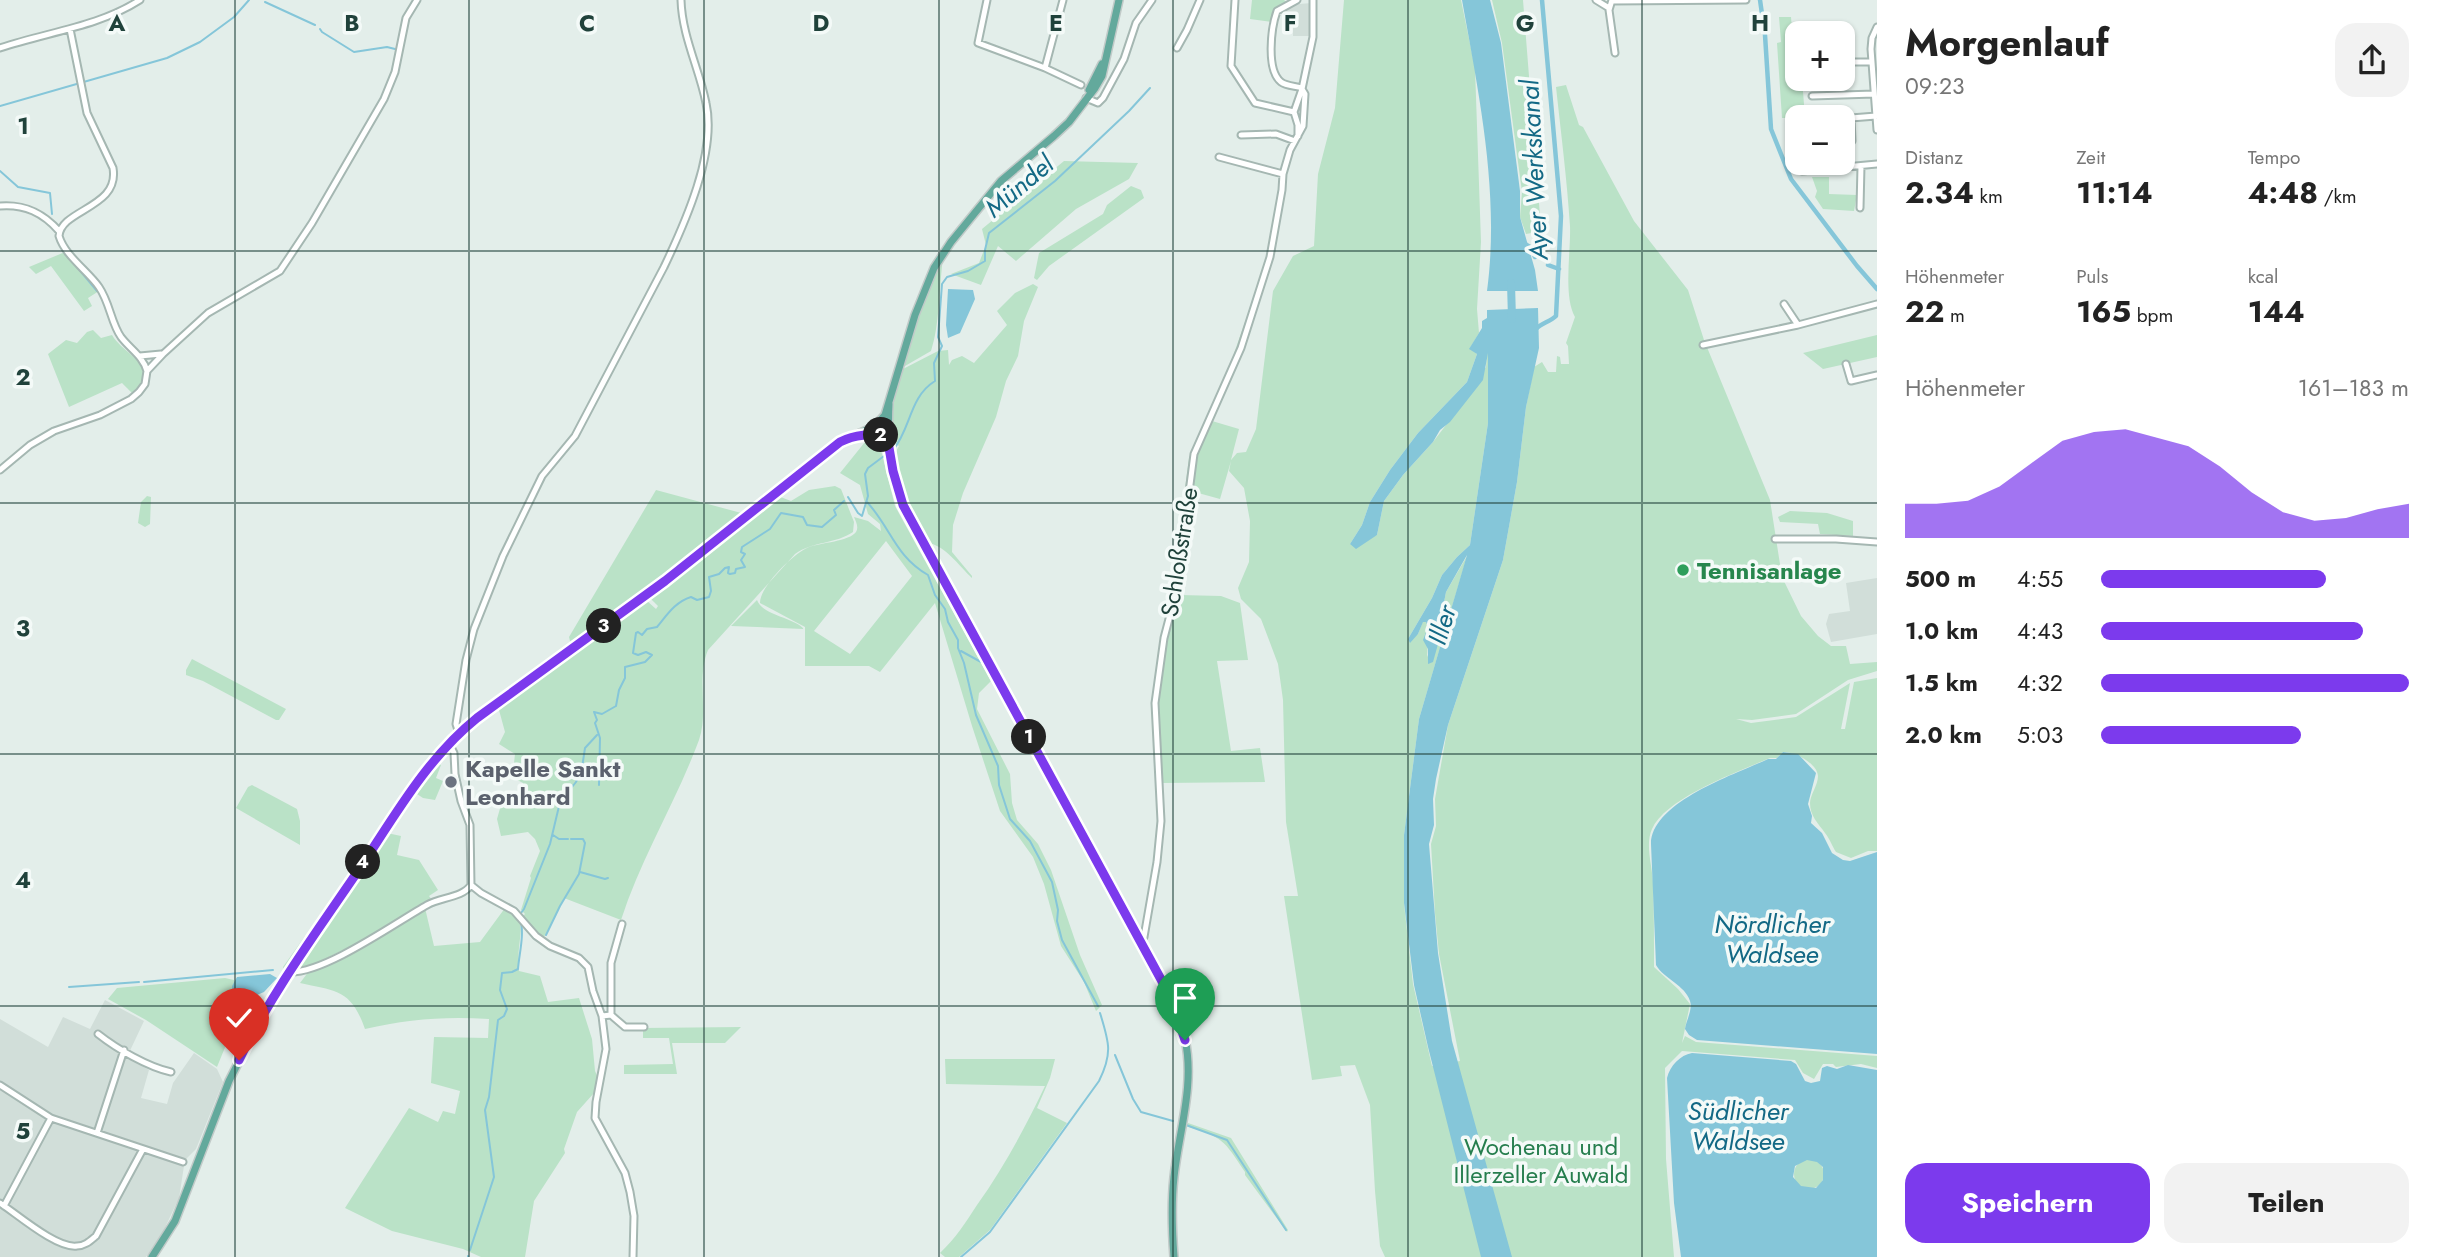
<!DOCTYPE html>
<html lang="de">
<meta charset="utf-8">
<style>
body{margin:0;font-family:Jost,sans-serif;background:#f2f2f2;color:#222;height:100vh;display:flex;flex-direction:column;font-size:26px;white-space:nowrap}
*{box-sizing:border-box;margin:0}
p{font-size:23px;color:#767676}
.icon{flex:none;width:38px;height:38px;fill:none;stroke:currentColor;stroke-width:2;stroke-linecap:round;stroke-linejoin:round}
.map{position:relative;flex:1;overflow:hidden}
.side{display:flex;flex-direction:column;background:#fff;width:560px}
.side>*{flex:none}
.buttons{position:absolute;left:1785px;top:21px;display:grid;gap:14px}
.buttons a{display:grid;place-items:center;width:70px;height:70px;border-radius:14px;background:#fff;box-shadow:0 2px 5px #0004;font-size:35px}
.pin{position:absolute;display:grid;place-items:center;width:60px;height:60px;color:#fff;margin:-72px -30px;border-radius:50% 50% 50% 0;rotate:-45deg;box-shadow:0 0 7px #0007}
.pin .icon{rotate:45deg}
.km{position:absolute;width:35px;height:35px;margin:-18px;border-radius:50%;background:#222;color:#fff;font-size:19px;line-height:35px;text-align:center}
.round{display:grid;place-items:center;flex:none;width:74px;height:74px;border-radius:21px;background:#f2f2f2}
.head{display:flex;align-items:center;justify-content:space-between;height:119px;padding:0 28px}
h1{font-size:38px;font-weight:700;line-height:52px}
.metrics{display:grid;grid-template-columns:repeat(3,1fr);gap:10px;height:119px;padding:7px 28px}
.metrics div{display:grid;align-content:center}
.metrics b{font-size:30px;font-weight:700}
.metrics small{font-size:19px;font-weight:400}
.metrics p{font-size:19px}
.chart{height:196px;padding:14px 28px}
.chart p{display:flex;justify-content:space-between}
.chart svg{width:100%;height:126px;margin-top:7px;fill:#7c3aed;opacity:.7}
.primary-button{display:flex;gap:14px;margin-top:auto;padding:14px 28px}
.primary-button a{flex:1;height:80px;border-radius:21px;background:#7c3aed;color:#fff;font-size:28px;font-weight:700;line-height:80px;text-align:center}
.primary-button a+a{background:#f2f2f2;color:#222}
ul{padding:0 28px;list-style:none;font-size:23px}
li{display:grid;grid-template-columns:112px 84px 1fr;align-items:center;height:52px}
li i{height:18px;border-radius:9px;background:#7c3aed}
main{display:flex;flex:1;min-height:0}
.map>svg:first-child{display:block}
.built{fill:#d1ded9}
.green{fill:#bae2c7;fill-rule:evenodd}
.water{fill:#85c6d9;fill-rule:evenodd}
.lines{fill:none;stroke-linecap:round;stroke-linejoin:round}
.stream{stroke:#85c6d9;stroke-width:2}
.canal{stroke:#85c6d9;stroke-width:4.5}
.river{stroke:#85c6d9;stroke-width:8}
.minor-casing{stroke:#a5b7b2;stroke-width:9}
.major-casing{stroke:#c1cac8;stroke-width:10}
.minor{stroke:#fff;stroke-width:5}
.major{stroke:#63a99c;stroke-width:7}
.route-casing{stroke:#fff;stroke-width:14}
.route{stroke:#7c3aed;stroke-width:9}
.grid{fill:none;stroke:#20423b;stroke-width:2;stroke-opacity:0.55}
.leisure-dot{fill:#2e9e5b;stroke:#f4faf8;stroke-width:2.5}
.worship-dot{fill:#6b7280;stroke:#f4faf8;stroke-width:2.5}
.labels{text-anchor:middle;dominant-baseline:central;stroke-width:7;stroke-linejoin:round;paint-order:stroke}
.street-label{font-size:24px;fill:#20423b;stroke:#f4faf8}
.leisure-label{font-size:24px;font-weight:bold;fill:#27864d;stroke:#f4faf8;text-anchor:start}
.worship-label{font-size:24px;font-weight:bold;fill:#5b616d;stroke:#f4faf8;text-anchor:start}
.park-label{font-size:24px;fill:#267e4e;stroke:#f4faf8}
.water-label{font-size:26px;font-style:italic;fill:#136985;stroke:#f4faf8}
.grid-label{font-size:23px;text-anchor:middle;font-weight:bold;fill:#20423b;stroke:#f4faf8;stroke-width:7;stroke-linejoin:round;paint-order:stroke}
</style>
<main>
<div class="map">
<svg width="1877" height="1257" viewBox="0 0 1877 1257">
<rect width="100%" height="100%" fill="#e3eeea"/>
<!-- built -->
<path class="built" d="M1312,3L1311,36H1293V26L1284,25L1286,8L1299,4Z
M1877,578V634L1831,642L1826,624L1829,614L1850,611L1846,583Z
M105,1000L144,1021L127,1057L149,1070L141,1098L167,1104L173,1083L194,1053L217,1069L223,1082L196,1149L187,1158L184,1166L179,1198L162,1234L146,1257H0V1019L48,1047L63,1017L90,1029Z"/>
<!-- green -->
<path class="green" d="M1252,0H1284L1288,3L1274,10L1272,22L1250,19Z
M1344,0H1461L1475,68L1481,242L1477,309L1479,333L1470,348L1477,354L1467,382L1418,433L1390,470L1370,502L1362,525L1350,544L1377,535L1384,501L1403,475L1433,442L1459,408L1486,367L1488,343V423L1470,545L1457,557L1442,575L1432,598L1408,639L1418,634L1423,621L1426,622L1429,627L1427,657L1438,633L1446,592L1467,556L1419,719L1404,835V904L1413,984L1432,1066L1460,1061L1439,954L1435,913L1431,844L1436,826L1435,799L1448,725L1503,560L1517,482L1526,407L1534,367L1542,362L1548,372H1556L1557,356L1560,357L1561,364H1569L1568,346L1566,343L1575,317C1563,295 1571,252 1570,226C1567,180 1561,133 1556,87L1566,85L1579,125L1583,127L1634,221L1688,290L1704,340L1770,500L1782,577L1801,616L1818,636L1831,646H1846L1850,664L1877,662V671L1848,680L1796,714L1752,720L1736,719L1751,723L1796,717L1850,683L1841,729H1845L1854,682L1877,678V851H1868L1851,858L1836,852C1832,846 1830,839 1825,833C1818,823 1810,816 1810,803C1810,795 1818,785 1818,776C1817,763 1795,752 1783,752L1777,758H1770C1740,771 1665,798 1652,829C1645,844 1652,865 1653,882C1654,910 1654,939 1654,967L1678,989L1690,1004L1682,1043L1685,1036L1696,1042L1877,1056V1068L1861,1064L1836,1067L1833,1064H1823L1814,1079L1803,1073L1795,1060L1682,1051L1665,1068L1666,1159L1674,1257H1385L1380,1246L1375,1191L1370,1105L1355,1065L1340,1066L1342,1076L1312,1080L1284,896H1298L1286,822L1283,700L1278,664L1261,619L1241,599L1238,588L1249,562L1250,521L1244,488L1229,471L1231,461L1220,499L1191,491L1196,456L1212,421L1239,429L1231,460L1237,453L1246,452L1256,429L1273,291L1293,256L1314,246L1318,174L1335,108Z
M1492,0H1523L1540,216L1532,222L1537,232L1526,234L1520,217L1522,192L1502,43Z
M1779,17H1791L1793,41H1797V79H1802L1805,117H1797V143H1791L1789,118H1782L1777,43L1781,42Z
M1064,161L1138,163L1129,179L1076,209L1016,261L998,246L981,285L951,274L979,263L986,245L982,229Z
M1829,177V194L1857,195L1854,211L1823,209L1815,197L1817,191L1812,177Z
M1131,186L1141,190L1144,198L1049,266L1037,280L1034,278L1039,253L1103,214L1107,205Z
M65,252L99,291L88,298L92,306L84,311L51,266L36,274L29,267Z
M943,258C939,287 940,324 931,351L905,366L902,365L930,282Z
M1033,284L1038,287L1024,321L1018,356L1006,381L996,417L963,493L953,525L952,552L972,576V578C960,567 944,544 927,543C914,520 883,471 899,446L892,441V411L895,391L901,370L938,351L948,350L949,365L952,360L962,356L974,363L1007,325L997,311L1015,293Z
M1253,299L1244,333L1233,362L1195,448L1175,582L1172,587L1189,458L1231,362Z
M93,330L101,338L112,335C125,357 164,366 133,394L122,383L69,407L48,354L66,340L77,343L87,332Z
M1877,335V357L1823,369L1803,353Z
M874,441L880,446L895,506L991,681L979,693L977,709L1010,774L1012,803L1017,820L1038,844L1051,870L1080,955L1102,1005L1096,1011L1084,982L1061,946L1044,884L1033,857L1000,811L972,726L935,603L880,672L869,666H805V627L760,603C760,586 794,553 809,547C820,543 850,541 856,532C859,527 856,522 854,517L868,521L881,531L880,524L868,514L860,485L840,473L865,442ZM886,541L912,576L850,654L814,631Z
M835,486L841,489L854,522L853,532C836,544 813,541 795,554L708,650C696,679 709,711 699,740C676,802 641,858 621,920L564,898L543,939L537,934L522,917L525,914L521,910L531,878L530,876L540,851L535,839L528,832L501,836L497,819L501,805H527L528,789L523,786V783L508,775L507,766L514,763L515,754L499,744L505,732L499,710L534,681L646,600L656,609L658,606L649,597L778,496L791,501L809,490Z
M656,490L745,514L571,645L569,637Z
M147,496L151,497L150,524L145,527L138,523L141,502Z
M1790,511L1827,513L1853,521V536L1820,534L1818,524L1780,522L1778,517Z
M1180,595L1221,596L1240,603L1248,660L1217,661L1231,751L1260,748L1265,782L1162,783C1160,767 1157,751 1156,734C1155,688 1166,644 1176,599Z
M757,600C763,616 793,617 804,629L731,626Z
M192,659L286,709L279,720H276L203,681L186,675V670Z
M439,764L441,765L436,778L443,781L435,800L423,798L417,794Z
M252,785L297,809L300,821V845L236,808L248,787Z
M378,830L380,835L290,967L284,970L283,967L305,936L306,937Z
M387,833L401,836L397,855L419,860L438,890L429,896L432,900L376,934L302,970H298V964Z
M425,908L434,946L480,942L505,908C525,921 521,926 519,948C518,955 519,964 519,971L540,976L548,1002L579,998L592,1039L595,1071L599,1080L594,1093L577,1112L564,1149L565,1153L534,1201L525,1257H481L463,1249L392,1231L345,1208L409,1108L438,1122L443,1111L455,1114L460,1091L431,1083L434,1037L488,1038L489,1019C446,1016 407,1019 365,1029C351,989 336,991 300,983L309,971Z
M225,978L234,980L239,1013L217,1067L146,1020L108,999L117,988Z
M741,1027L725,1043H672L677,1074H624V1065L673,1064L669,1038H643V1028Z
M945,1059H1055L1050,1078L1037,1108L1067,1123L990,1230L959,1257H945L940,1253C955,1239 966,1222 977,1205C1004,1167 1025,1128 1045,1086L946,1084Z
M1188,1123L1231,1138L1288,1230L1287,1232L1245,1175V1172C1223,1139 1224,1138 1186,1126Z
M1794 1174a15 15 0 1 1 30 0a15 15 0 1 1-30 0Z"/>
<!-- water -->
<path class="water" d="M1462,0H1490L1501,43L1520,191V217L1535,270L1538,291H1487C1500,194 1479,95 1462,0Z
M948,289L973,290L975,299L960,333L948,338L946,325Z
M1538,308L1539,348L1526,407L1517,482L1503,560L1448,725L1436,779L1433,799L1434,825L1429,844L1438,953L1452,1041L1512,1257H1481L1428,1047L1414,985L1404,903V835L1419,719L1467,555L1446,592L1438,633L1440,637L1433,662L1428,664V649L1423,640L1428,627L1426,622H1423L1418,634L1410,643L1408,639L1432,598L1442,575L1457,557L1470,545L1488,423V353L1483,380L1450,422L1440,430L1433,442L1403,475L1384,501L1377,535L1356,549L1350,544L1362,525L1370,502L1390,470L1418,433L1467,382L1477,354L1469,349L1482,328V321L1487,318V310Z
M1783,752L1798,754L1816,773L1808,804L1812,816L1811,823L1822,833L1832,853L1843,860L1850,861L1877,852V1054L1697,1040L1689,1035L1685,1029C1686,1021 1693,1009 1690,1001C1685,985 1664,979 1656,965L1651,844C1651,802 1736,774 1768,759H1776Z
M270,974L277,978L264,992L241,1002L233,996L232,986L237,977Z
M1692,1053L1791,1061L1796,1064L1805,1081L1811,1083L1820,1081L1822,1068L1827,1066L1837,1069L1848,1065L1877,1070V1257H1681L1674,1203L1667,1078C1670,1066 1680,1055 1692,1053ZM1807,1160L1817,1162L1823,1167V1180L1816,1188L1801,1186L1793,1177L1795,1166Z"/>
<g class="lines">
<!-- stream -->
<path class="stream" d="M265,2L315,25
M320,29L322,32L354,52L387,47L395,49
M0,106L167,58L200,42L234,17L249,0
M0,171L18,187L50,193L52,214
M73,262L97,291
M893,450C911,429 909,397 935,381L934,363L942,346L938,337L942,284L947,277L968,271L985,261V250L989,233L1055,181L1129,111L1150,88
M848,497L858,513L862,516L868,496L865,474L868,468L888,453
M867,502C891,528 895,556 928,575L935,595L945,609L948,622L958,640V648L964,663L976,715L998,766L999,785L1010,819L1030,841L1052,882L1058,910L1057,921L1062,940L1098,1006
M961,651L981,662
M599,785L600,738L595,723L597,720L594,712L602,714L616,706L619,690L625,678V667L645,662L652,655L646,652L638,655L633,653L636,633L638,632L642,635L647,629L657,627C667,615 675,602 691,597L697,600L709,597L711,591L709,577L719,574L725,568L729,567L728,573L730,574L735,573L736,569L745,567L741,560L745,554L741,552L742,547L770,529L781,513L803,517L807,525L822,527L836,515L834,510L844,501
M553,835L559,839H568
M580,872L605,879L608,878
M521,913L524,909L550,844L560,802L576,782L582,768L585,748L597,735
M546,935L560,906L579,874L585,843L583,839H571
M144,982L273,970
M69,987L139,982
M1115,1055L1133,1099L1141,1112L1173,1121
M1186,1125L1227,1140L1286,1230
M470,1250L494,1177L485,1110L489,1097L498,1020L504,1016L507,1009L500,990L502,973L512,972L518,969C519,955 525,932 520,920
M468,1257V1256
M961,1257L990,1232L1099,1081C1113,1053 1109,1042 1100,1013"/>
<!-- canal -->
<path class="canal" d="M1760,0L1765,35L1771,129L1791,179L1857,266L1877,289
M1525,244L1530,247L1535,257
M1548,265L1559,269
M1536,329C1541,323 1550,322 1556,316L1561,216L1542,0"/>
<!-- river -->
<path class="river" d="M1511,283L1512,319"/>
<!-- minor casing -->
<g class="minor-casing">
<path id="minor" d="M987,0L978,43L1045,68L1081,85
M1235,0L1231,66L1255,103L1294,112
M1297,0L1277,11C1271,28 1266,70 1281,82C1286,86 1296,86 1302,88
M1596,0L1609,8
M1612,0L1609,10L1615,53
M1612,1L1746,0
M1877,27L1872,38L1871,49L1877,130
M70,29L87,113L113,168C120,208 61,209 59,236C65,256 88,271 99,287C110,303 111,323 121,337C130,349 143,356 147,371
M0,48C47,32 98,27 140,0
M1177,48L1187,30L1200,0
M1843,62H1871
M1045,68L1063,0
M1812,96L1874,94
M1086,98L1098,103L1103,98L1124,59L1136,23L1152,0
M1294,112L1298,125V136
M1294,112L1302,89
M1241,135L1276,134L1295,141
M1843,141H1852L1851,118L1876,116
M1219,157L1283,174
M1802,171L1877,164
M0,206C25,204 43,213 59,231
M1860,208L1861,166
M1784,304L1798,325
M1703,345L1798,325L1877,304
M140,356L161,354
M1846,364L1851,381L1877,375
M0,470L30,445L54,431L100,415L131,399L139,392L145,384L147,371L163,354L208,313L280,271L312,223L384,99L395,72L406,18L417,0
M1775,539H1836L1877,542
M459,733L456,724L466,660L474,629L503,556L542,476L575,436L664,267C685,223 717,152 706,103C699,68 682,36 681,0
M471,885L481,893L514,911L536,936L550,946L579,958L588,967L593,991L602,1016L606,1049L596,1102L595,1118L625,1173L630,1192L634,1216L633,1257
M1141,942L1144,937L1157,862L1161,821L1155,703L1164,638L1176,592L1194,454L1241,348L1270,257L1282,190L1283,174L1290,150L1303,126L1305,94L1302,89L1313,37V0
M290,972C325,973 395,923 427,905C441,897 462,898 471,885L470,825L461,801L455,774L454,753L449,743
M611,1015V963L622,924
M602,1016L611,1015L625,1027H644
M98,1034C117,1049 148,1067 171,1072
M0,1085L51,1118L183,1162
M97,1133L124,1050
M0,1203C17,1214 57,1249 77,1246C85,1246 90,1241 96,1236L143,1149
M4,1206L51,1118"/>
</g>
<!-- major casing -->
<g class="major-casing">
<path id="major" d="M1089,90L1102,64
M889,404C887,439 891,472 903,505L1141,942C1158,973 1177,1004 1185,1039C1195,1085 1179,1131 1174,1177C1171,1204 1172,1230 1174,1257
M873,428L885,415L915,315L934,268L951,242L1001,181L1054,136L1069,122L1095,88L1102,76L1119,0
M860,435L887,436
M152,1257L175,1221L229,1081L263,1014L420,779L442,750L477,718L665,581L840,442L871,428L887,430"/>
</g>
<!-- minor -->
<use href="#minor" class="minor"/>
<!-- major -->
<use href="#major" class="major"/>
</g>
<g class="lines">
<!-- route casing -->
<g class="route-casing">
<path id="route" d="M239,1060C271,994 315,934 356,874C393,819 425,760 477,718L665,581L840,442C856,434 870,434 887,436L893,471L903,505L1170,996L1185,1040"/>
</g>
<!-- route -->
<use href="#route" class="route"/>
</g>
<!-- grid -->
<path class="grid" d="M235,0V1257M469,0V1257M704,0V1257M939,0V1257M1173,0V1257M1408,0V1257M1642,0V1257M0,251H1877M0,503H1877M0,754H1877M0,1006H1877"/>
<!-- markers -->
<circle class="leisure-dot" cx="1683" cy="570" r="7"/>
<circle class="worship-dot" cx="451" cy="782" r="7"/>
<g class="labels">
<!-- street labels -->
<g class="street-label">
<text transform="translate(1179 552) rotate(-81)">Schloßstraße</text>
</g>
<!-- leisure labels -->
<g class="leisure-label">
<text x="1697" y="570">Tennisanlage</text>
</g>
<!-- worship labels -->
<g class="worship-label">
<text x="465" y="768">Kapelle Sankt<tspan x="465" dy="28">Leonhard</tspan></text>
</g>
<!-- park labels -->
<g class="park-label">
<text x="1541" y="1146">Wochenau und<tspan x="1541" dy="28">Illerzeller Auwald</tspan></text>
</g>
<!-- water labels -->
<g class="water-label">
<text transform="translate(1534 170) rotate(-93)">Ayer Werkskanal</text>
<text transform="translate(1019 186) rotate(-40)">Mündel</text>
<text transform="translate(1442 625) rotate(-73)">Iller</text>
<text x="1772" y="924">Nördlicher<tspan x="1772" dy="30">Waldsee</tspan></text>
<text x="1738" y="1111">Südlicher<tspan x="1738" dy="30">Waldsee</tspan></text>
</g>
</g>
<g class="grid-label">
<text x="117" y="31">A</text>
<text x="352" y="31">B</text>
<text x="587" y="31">C</text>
<text x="821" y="31">D</text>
<text x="1056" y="31">E</text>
<text x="1290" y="31">F</text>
<text x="1525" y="31">G</text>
<text x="1760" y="31">H</text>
<text x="23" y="134">1</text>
<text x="23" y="385">2</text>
<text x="23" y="636">3</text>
<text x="23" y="888">4</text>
<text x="23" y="1139">5</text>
</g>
</svg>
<div class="buttons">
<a>+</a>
<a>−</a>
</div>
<div class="pin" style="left:1185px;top:1040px;background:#1e9e55"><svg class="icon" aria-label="arrive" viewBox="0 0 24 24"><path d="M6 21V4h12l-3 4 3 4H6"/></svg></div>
<div class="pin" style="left:239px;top:1060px;background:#d93025"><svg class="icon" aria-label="check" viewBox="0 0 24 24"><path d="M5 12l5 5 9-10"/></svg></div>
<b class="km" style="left:1029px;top:737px">1</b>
<b class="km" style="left:881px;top:435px">2</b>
<b class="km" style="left:604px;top:626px">3</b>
<b class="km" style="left:363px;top:862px">4</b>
</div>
<section class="side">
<div class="head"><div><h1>Morgenlauf</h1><p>09:23</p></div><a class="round"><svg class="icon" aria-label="share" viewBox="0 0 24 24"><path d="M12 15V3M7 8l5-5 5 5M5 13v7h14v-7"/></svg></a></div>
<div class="metrics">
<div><p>Distanz</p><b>2.34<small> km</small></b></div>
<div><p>Zeit</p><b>11:14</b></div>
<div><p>Tempo</p><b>4:48<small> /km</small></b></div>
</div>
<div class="metrics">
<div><p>Höhenmeter</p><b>22<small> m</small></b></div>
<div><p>Puls</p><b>165<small> bpm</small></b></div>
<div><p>kcal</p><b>144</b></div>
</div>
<div class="chart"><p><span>Höhenmeter</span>161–183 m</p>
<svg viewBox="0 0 160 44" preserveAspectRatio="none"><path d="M0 44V32L10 32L20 31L30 26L40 18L50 10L60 7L70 6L80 9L90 12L100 19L110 28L120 35L130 38L140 37L150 34L160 32V44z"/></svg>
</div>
<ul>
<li><b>500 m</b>4:55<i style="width:73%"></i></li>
<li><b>1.0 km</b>4:43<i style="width:85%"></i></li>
<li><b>1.5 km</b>4:32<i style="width:100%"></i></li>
<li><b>2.0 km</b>5:03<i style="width:65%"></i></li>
</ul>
<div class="primary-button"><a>Speichern</a><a>Teilen</a></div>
</section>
</main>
